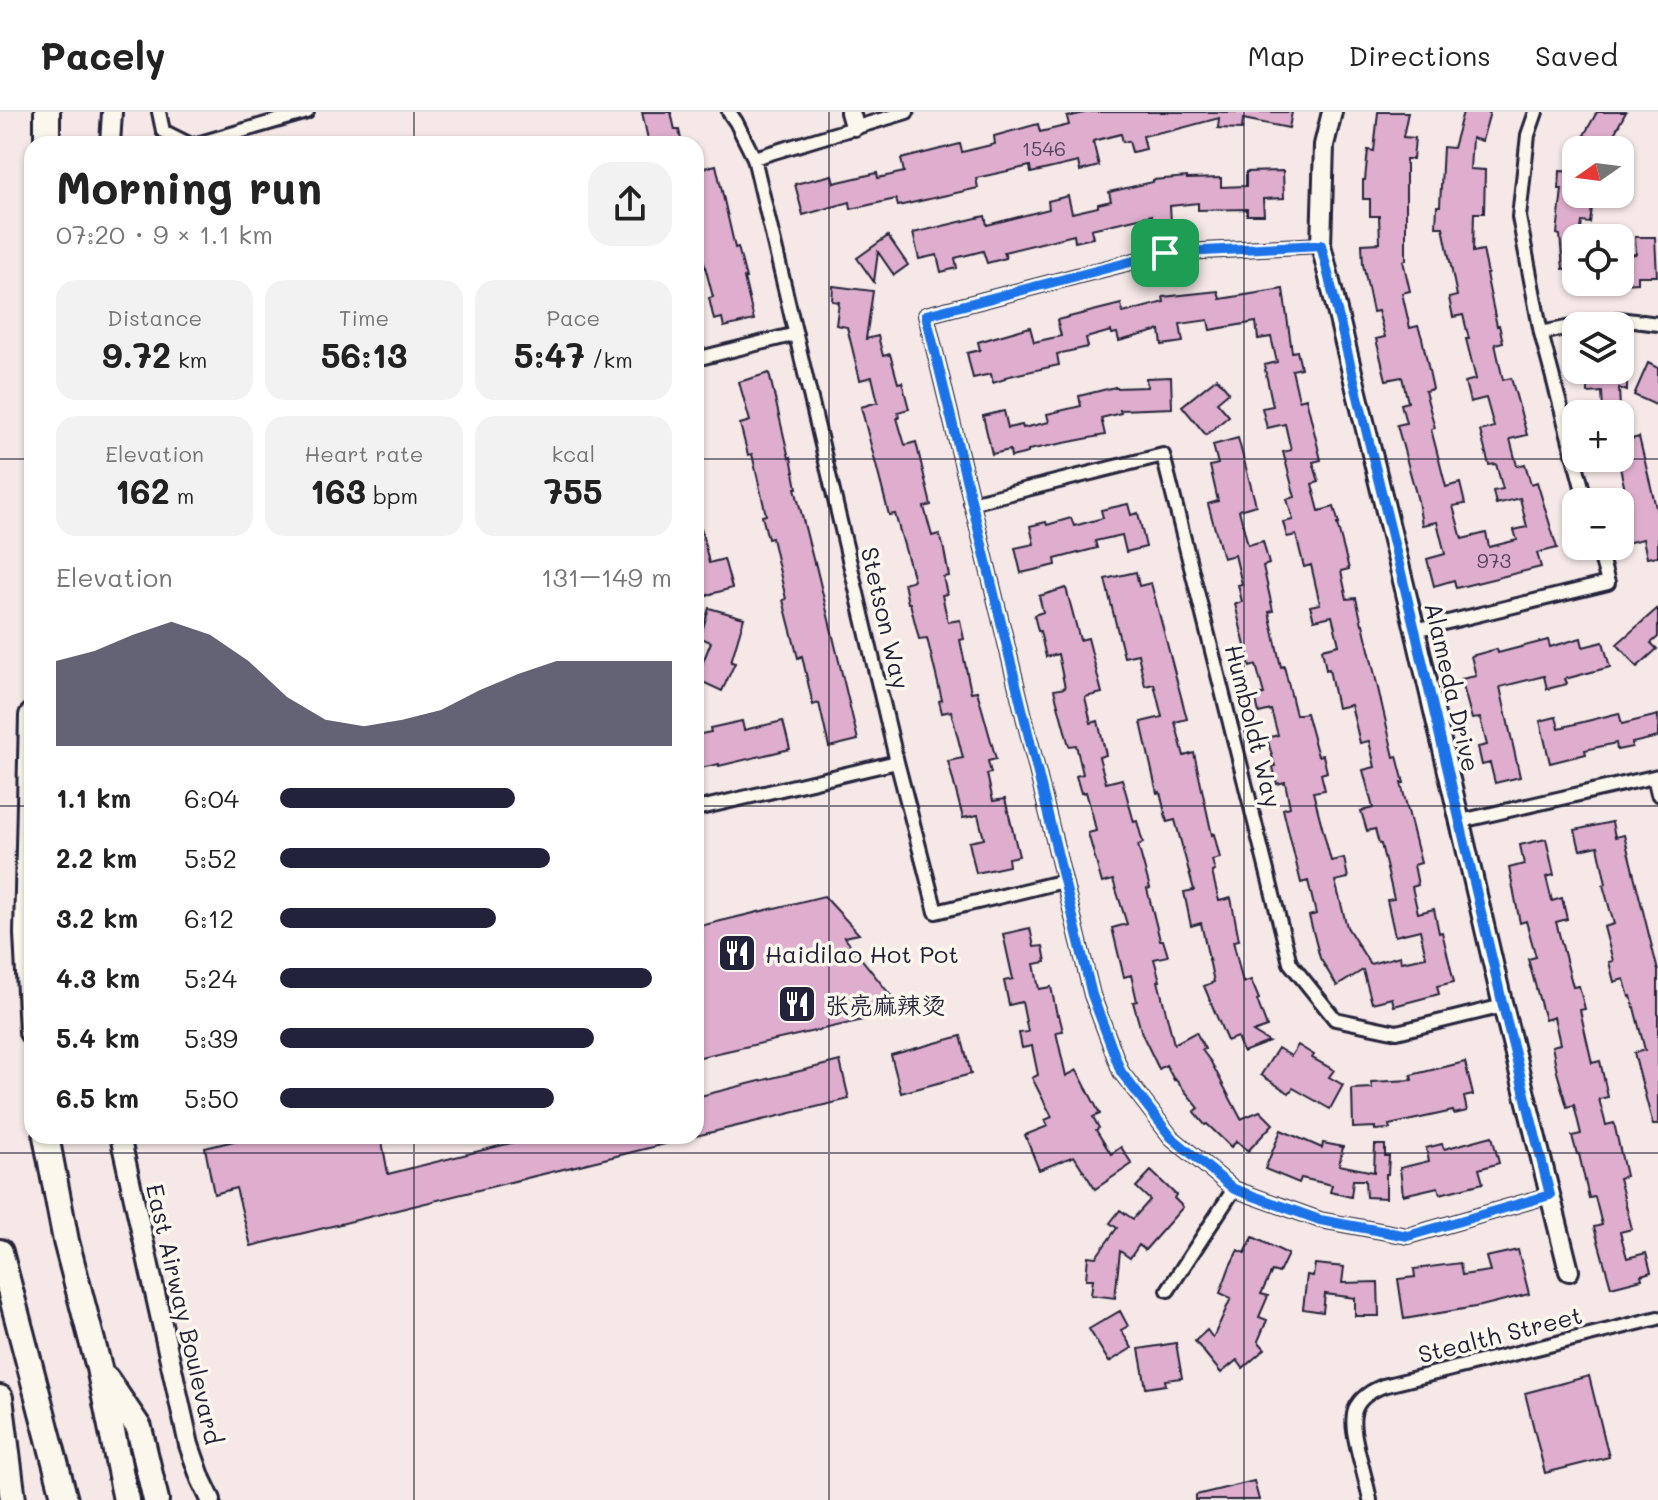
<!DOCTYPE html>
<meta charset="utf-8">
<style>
body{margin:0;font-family:Mali,"LXGW WenKai TC",sans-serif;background:#f2f2f2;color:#222;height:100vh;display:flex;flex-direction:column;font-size:30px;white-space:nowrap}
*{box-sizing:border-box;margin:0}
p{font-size:26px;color:#767676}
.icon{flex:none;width:44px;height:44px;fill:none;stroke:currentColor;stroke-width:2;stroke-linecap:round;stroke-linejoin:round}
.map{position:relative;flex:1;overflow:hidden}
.panel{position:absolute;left:24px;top:24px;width:680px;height:1008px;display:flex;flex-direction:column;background:#fff;border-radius:24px;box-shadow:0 2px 6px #0004}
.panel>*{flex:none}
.needle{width:52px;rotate:256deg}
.buttons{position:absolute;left:1562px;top:24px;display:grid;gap:16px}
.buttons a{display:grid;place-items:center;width:72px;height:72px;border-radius:16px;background:#fff;box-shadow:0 2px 6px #0004;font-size:40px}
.pin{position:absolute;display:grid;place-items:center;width:68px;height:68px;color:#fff;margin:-34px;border-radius:16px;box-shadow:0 4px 12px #0006}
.round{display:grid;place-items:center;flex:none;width:84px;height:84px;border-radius:24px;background:#f2f2f2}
.head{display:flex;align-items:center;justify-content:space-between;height:136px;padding:0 32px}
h1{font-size:44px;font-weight:700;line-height:60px}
.stats{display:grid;grid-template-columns:repeat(3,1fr);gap:12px;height:136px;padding:8px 32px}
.stats div{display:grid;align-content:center;border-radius:20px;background:#f2f2f2;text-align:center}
.stats b{font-size:34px;font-weight:700}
.stats small{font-size:22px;font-weight:400}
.stats p{font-size:22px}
.chart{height:224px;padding:16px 32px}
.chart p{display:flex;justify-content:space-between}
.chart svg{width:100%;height:144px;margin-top:8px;fill:#22223b;opacity:.7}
ul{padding:0 32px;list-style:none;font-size:26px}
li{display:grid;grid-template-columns:128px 96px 1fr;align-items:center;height:60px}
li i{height:20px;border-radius:10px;background:#22223b}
header{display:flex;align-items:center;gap:48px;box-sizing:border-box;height:112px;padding:0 40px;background:#fff;border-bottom:2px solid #e0e0e0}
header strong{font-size:38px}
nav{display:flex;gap:44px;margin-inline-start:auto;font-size:28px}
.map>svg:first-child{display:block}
.building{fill:#dfaece;stroke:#22223b;stroke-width:2}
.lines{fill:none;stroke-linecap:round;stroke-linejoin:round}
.street-casing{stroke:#22223b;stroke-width:18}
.secondary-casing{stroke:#22223b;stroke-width:24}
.highway-casing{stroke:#22223b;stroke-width:30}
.street{stroke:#fbf7ec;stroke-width:12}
.secondary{stroke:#fbf7ec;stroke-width:18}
.highway{stroke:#fbf7ec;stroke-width:24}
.route-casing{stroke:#fff;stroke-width:16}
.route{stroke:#1a73e8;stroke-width:10}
.grid{fill:none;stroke:#22223b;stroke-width:2;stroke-opacity:0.55}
.labels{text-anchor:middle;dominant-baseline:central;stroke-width:7;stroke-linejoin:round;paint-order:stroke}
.number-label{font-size:20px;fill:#514560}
.street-label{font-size:24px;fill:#22223b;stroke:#fbf7ec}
.poi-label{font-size:24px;fill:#22223b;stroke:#fbf7ec;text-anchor:start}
</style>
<header>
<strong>Pacely</strong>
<nav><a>Map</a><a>Directions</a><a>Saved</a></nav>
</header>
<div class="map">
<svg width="1658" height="1388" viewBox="0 0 1658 1388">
<rect width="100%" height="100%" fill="#f5e8e6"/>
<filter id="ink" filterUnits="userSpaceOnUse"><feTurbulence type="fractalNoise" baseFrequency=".0125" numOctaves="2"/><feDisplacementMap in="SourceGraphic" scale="16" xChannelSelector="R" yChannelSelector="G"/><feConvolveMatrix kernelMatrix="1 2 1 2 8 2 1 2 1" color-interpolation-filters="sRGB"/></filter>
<g filter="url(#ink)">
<!-- building -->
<path class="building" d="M642,0H671L675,18H679L682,32H649Z
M1089,0H1292L1289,16L1243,7L1242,17L1218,16L1219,6L1171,19L1170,18L1143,24L1146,37L1132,40L1129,29L1123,30L1121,22L1093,29L1099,54L1080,59L1078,50L1031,61L1030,54L976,66L978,76L898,94L896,87L851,97L850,90L803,103L795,72L832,63L834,71L877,61L878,66L904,60L901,47L960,32L962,40L995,32L994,24L1038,12L1040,20L1069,13L1067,5Z
M1378,0H1408L1403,25L1415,26L1413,47H1406V148L1403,149L1410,179L1402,181L1410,216L1418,214L1422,226L1433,277L1425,279L1435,316L1431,317L1446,375L1460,371L1465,392L1453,394L1462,427L1486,421L1489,435L1517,428L1514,418L1527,415L1520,386L1496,392L1493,379L1503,377L1496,352L1489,353L1480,319L1494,315L1486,286L1470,290L1465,270L1476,267L1466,227H1469L1463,203L1453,205L1449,186L1457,184L1443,115H1436L1437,94H1440L1443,35L1453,36L1463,0H1490L1482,29L1472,26L1470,57L1485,58L1484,101H1474L1473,140L1483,138L1488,162H1486L1497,214L1499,213L1503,230L1495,232L1503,268L1511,266L1527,323L1510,327L1517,354L1525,352L1531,372L1537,370L1557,436L1537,441L1541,455L1456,476L1454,468L1434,474L1427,447L1445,442L1437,410L1422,413L1418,389L1397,313L1406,311L1401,292L1408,290L1402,265L1386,268L1376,227L1385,225L1378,199L1373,200L1363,152L1362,132L1380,131L1379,104H1370V87H1363V68H1365L1368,38L1374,39Z
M1597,0H1626L1607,35L1584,23Z
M716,53L735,136L738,135L746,166H744L754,208L724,215L722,206L714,208L709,186L713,185L696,120V58Z
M1283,59L1284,86L1263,87L1264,103H1247V97L1198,98V91L1170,94L1171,110L1152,112V103L1091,117L1093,126L1075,130L1074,123L1004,140L1006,146L987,151L983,139L955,146L957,156L941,160L937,143L919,147L913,121L985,104L987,113L1049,97L1048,89L1068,84L1072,101L1098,95V92L1111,89L1109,80L1153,70V68L1187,65V67L1221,66V75L1246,74V60Z
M1560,59L1576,60V86L1593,88L1590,111L1582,110L1580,125L1576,124V156L1563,157L1560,123L1557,122L1562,77H1559Z
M888,124L908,153L894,163L878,140L874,170L857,146Z
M1635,125H1655L1657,164H1638V171L1621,172L1620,143L1636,142Z
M833,174L873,179L866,227L878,224L883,244L890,242L898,271L902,270L909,297L898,300L899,306H897L905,333L916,330L931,393L924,395L932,424L939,422L943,433L949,464L943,465L947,482L942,483L948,510L960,508L964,527L960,528L971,580L977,579L996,647L988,649L991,661L987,662L993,689L1005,687L1019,744L1008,746L1009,754L976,761L969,730L984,727L978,703L963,706L948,649L963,646L951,599L942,601L939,589L942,588L927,526L919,527L910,491H908L904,471L914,468L895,402L889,403L861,295L878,290L872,265L860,268L847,215L836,213L839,190L832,189Z
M1283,177L1292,240L1297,239L1301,256L1292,258L1299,288L1306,286L1321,348L1313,350L1319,370L1312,372L1319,399L1334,395L1339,412H1337L1349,457L1341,459L1347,487L1356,486L1362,512H1363L1394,645L1397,644L1404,671H1401L1421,751L1414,753L1418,773L1412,775L1418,801L1434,797L1439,821L1442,820L1454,870L1437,874L1439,882L1394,894L1392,886L1372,891L1363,858L1337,874L1320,846L1309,804L1316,802L1308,769L1301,771L1283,697L1290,695L1285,670L1277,672L1273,655L1275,654L1267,626L1278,623L1271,598L1259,601L1255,584L1264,582L1256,553L1250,555L1235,492L1242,490L1238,473L1242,472L1235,443L1223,446L1208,392L1218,389L1210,354L1218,352L1213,333L1238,326L1256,393L1239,398L1248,433L1263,429L1269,452L1263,454L1273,499L1269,500L1281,555L1284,554L1296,603L1306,601L1318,644L1323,643L1327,660L1321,662L1325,678L1313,680L1331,749L1344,746L1348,766L1335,769L1347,815L1370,852L1400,844L1401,850L1426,845L1420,818L1395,824L1387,788L1394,787L1381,732H1379L1375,717L1367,719L1361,699L1373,696L1363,658L1375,655L1369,629L1360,631L1351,593L1337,596L1329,557L1326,558L1322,537L1339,533L1332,504L1314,508L1310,494L1320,492L1311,453L1304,455L1296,423L1287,425L1283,410L1293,408L1287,387L1295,385L1283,340L1291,338L1285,312L1267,316L1262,296L1273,294L1264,253L1277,250L1271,225L1258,227L1256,210L1210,218L1208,208L1180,212L1183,230L1162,233L1160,218L1119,229L1117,221L1112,222L1111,219L1086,226L1088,235L1057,242L1059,253L1005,265V267L993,271L991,262L973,266L967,241L980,238L978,230L1030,215L1034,230L1061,224L1057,208L1121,192L1123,201L1164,190L1163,185L1218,179L1220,187Z
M1648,251L1658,256V294L1634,283Z
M1588,258H1627V279L1619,276L1620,297L1603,298L1602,280L1588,281Z
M769,261L789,346L791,345L797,376H795L814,451L815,450L858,628L829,635L819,591L813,593L802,544L798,546L783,488L786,487L772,426L768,427L762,404L766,403L752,342L748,343L740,312L750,309L739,270Z
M1171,265L1172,296L1120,298L1121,301L1101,306L1105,323L1028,338V341L1011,345L1010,338L992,342L983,304L1004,299L1008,316L1022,313L1023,316L1049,310L1047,302L1081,294L1079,284L1115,275V276L1147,275L1146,266Z
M1217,266L1229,280L1217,290L1229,304L1206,323L1182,294Z
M1639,325L1658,404V444L1647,446L1643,427L1626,431L1618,385L1626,383L1618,346H1620V330Z
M1128,392L1131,403L1138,401L1146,435L1126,440L1122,423L1095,429L1097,436L1055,447L1056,453L1021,461L1015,436L1034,432L1030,414L1046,410L1047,413L1071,406L1074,414L1103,406L1101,398Z
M696,416H701L709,451L724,447L732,476L704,484L696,457Z
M1136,460L1139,474L1151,471L1187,607L1175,610L1184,644L1194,641L1212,723L1214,722L1220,746L1212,748L1215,759L1212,760L1219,789L1231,786L1239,828L1233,829L1243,871L1251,868L1259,887L1257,888L1267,915L1253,920L1269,930L1243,940L1237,925L1227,929L1204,874L1214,870L1201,811L1191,814L1184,780L1194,778L1175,708L1167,710L1160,680L1157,681L1141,610L1162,605L1154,572L1145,574L1138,542L1124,545L1105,467Z
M1066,476L1080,528L1088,526L1102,581L1085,585L1091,611L1098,609L1106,643L1099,645L1106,671L1122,667L1134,710L1137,709L1143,731L1138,733L1150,776L1147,777L1160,828H1163L1168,844L1154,847L1160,869H1158L1174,932L1196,920L1205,937L1202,938L1211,950L1241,1007L1260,999L1273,1012L1248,1039L1237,1029L1231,1035L1207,1012L1205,1013L1194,1000L1199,996L1175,967L1174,968L1166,953L1159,957L1142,922L1133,890L1137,889L1131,863L1124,865L1112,816L1127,812L1113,768L1102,771L1088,721L1096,719L1093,705L1086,680L1081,681L1076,664L1083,662L1076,633L1069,634L1054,578L1065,576L1058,542L1046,545L1040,519H1038L1034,503L1043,500L1039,484Z
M709,496L744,506L731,550L735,551L722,579L696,567L711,530L700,526Z
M1658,496V525L1651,531L1657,537L1637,555L1617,532Z
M1581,526L1583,535L1603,530L1610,555L1565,567L1567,572L1547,577L1544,564L1500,575L1520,665L1495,671L1490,651L1482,653L1478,635L1487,633L1480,606L1472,607L1461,567L1476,564L1471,544L1497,537L1498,541L1548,528L1550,535Z
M1619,601L1622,612L1658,603V625L1632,631V635L1617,638L1616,631L1585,638L1586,642L1550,651L1540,609L1556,605L1559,616Z
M742,609L744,618L783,609L790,637L719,654V652L696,657V623L711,620L710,616Z
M1612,710L1615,725L1624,723L1658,859V1013H1653L1634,941L1645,938L1631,884L1629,885L1624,867L1614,870L1609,850L1613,849L1604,815L1614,812L1603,773L1606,772L1598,734L1580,738L1575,718Z
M1546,727L1554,763L1546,765L1552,789L1562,786L1567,807L1556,810L1573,875L1579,874L1585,897L1580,898L1592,951L1600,949L1608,985L1599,987L1606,1013L1614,1011L1626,1064L1619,1066L1632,1117L1620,1120L1627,1146L1646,1141L1651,1160L1641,1163L1642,1167L1611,1175L1594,1115L1602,1113L1595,1085L1589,1086L1579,1042H1577L1572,1024L1581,1022L1574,993L1567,995L1557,960L1552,934L1560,932L1554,905L1545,908L1528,847L1536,845L1526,809L1520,811L1509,756L1524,752L1520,733Z
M824,784L859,822L844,825L903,899L696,946V815Z
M1030,816L1034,835L1043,834L1046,850L1034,852L1039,877L1051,875L1057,903H1059L1063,919L1056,920L1066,964L1077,958L1100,1002L1093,1005L1099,1016L1096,1018L1111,1042L1121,1035L1132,1052L1095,1077L1074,1044L1039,1058L1025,1023L1048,1014L1045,1008L1052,1005L1032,966L1038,963L1032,934L1022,936L1019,921L1028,920L1022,890L1009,893L1004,869L1013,867L1003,822Z
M961,924L971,962L901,981L891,943Z
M1298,933L1314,943L1312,946L1334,958L1329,965L1343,973L1330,997L1293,976L1289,981L1261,963L1278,936L1291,944Z
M840,949L849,987L696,1024V985Z
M1465,950L1473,983L1464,985L1467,999L1454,1002L1453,999L1389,1013L1390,1017L1375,1018V1015L1353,1016L1352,977L1372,976L1371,970L1412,968L1411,963Z
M1281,1018L1322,1036L1323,1031L1343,1035L1339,1053L1374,1060L1375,1033H1385V1044H1389L1388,1062H1386V1086L1366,1085L1365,1068H1353L1351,1085L1330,1080L1332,1073L1301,1066L1299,1071L1265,1057Z
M254,1024H381L388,1062L539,1024H676L677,1029L251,1134L236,1076L214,1082L205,1036Z
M1492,1024L1499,1051L1479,1057L1483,1071L1440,1082L1438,1075L1403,1083L1400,1056L1429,1049L1426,1036L1442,1032L1444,1037Z
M1151,1059L1176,1083L1174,1086L1183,1095L1145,1138L1139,1133L1130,1146L1120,1139L1115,1186L1091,1183L1093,1167H1086L1088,1144L1096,1145L1117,1116L1110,1111L1120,1098L1133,1107L1150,1088L1136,1075Z
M1253,1125L1288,1142L1279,1161L1272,1159L1261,1182L1268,1184L1259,1205L1267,1208L1258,1229L1265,1237L1243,1256L1237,1248L1221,1261L1195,1229L1207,1218L1213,1226L1231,1186L1220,1181L1230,1154L1238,1138L1245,1141Z
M1518,1138L1529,1182L1481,1194L1404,1207L1398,1167L1415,1165L1414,1157L1460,1151L1462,1163L1490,1159L1486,1145Z
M1315,1152L1344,1155L1342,1171L1378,1170L1379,1204H1355V1186L1325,1182L1323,1200L1303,1197L1307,1163L1313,1164Z
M1120,1199L1128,1214L1121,1218L1132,1236L1109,1250L1089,1217Z
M1176,1231L1182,1266L1165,1268L1166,1273L1146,1276L1139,1237Z
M1589,1264L1609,1345L1545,1361L1525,1281Z
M1254,1369L1259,1388H1196V1383Z"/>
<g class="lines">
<!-- street casing -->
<g class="street-casing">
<path id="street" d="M159,0L163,19L189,32
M729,0L736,10L754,46L897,650L936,800L1064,769
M1536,0L1528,23L1519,105L1541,221L1586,390
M197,32L307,0
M754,46L907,0
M1321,133L1165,141L926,203L1092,883L1121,960L1171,1025L1234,1077L1320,1108L1408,1124L1550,1083
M1578,214L1619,207L1658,212
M1541,221L1576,214
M696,247L796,222
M971,391L1163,343L1290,851L1335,907L1397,920L1503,894
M1415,518L1608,471L1598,434
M1654,665L1658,682
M696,697L897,650
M1461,709L1658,664
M1168,1178L1234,1077
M1370,1388C1367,1373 1363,1358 1359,1343C1351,1309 1346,1289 1383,1274L1658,1206"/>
</g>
<!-- secondary casing -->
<g class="secondary-casing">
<path id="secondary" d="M850,0L854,14
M1332,0L1324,33L1321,133L1415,518L1503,894L1569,1159
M110,32L112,0
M120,1024L189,1333L201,1367L211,1388"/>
</g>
<!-- highway casing -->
<g class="highway-casing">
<path id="highway" d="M47,32V0
M32,604L27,822L32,920
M46,1024L66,1129L99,1256L126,1388
M0,1140L65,1388
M106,1267L139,1316L156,1388
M0,1286L13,1388"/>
</g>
<!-- street -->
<use href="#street" class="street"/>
<!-- secondary -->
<use href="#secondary" class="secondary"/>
<!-- highway -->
<use href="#highway" class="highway"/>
</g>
</g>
<g class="lines" filter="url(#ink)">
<!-- route casing -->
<g class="route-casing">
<path id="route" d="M1321,133L1415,518L1503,894L1550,1083L1408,1124L1320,1108L1234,1077L1171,1025L1121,960L1092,883L926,203L1165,141Z"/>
</g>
<!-- route -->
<use href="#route" class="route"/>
</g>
<!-- grid -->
<path class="grid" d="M414,0V32M829,0V1388M1244,0V1388M0,347H32M696,347H1658M0,694H32M696,694H1658M414,1024V1388M0,1041H1658"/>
<!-- icons -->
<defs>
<g id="restaurant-square" transform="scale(2)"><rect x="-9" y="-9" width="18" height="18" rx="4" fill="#22223b" stroke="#fbf7ec"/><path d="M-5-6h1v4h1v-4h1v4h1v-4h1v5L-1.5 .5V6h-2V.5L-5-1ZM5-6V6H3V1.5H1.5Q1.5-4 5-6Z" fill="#fff"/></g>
</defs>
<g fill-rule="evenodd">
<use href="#restaurant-square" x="737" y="841"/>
<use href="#restaurant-square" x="797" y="892"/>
</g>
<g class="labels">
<!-- number labels -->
<g class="number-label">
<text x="1044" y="36">1546</text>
<text x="1494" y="448">973</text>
</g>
<!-- street labels -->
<g class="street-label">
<text transform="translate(886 506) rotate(77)">Stetson Way</text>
<text transform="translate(1453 575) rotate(77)">Alameda Drive</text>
<text transform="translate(1254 614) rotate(76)">Humboldt Way</text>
<text transform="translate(185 1202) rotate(77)">East Airway Boulevard</text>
<text transform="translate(1500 1222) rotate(-14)">Stealth Street</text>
</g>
<!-- poi labels -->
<g class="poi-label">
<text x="765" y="841">Haidilao Hot Pot</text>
<text x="825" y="892">张亮麻辣烫</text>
</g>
</g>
</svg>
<div class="buttons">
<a><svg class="needle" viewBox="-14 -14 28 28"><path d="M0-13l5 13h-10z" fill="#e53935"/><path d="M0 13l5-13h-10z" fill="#767676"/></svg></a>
<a><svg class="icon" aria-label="locate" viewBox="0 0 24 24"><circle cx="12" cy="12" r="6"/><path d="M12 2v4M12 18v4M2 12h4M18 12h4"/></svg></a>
<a><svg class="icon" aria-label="layers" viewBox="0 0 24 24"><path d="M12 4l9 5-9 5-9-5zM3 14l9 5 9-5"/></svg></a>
<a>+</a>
<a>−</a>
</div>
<div class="pin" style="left:1165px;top:141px;background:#1e9e55"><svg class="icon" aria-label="arrive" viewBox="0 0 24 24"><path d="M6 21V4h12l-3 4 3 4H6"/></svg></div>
<section class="panel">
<div class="head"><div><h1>Morning run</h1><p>07:20 · 9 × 1.1 km</p></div><a class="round"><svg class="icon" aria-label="share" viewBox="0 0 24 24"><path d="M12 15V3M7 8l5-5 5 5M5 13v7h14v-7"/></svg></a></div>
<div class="stats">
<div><p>Distance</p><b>9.72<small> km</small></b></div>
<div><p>Time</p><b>56:13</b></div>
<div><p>Pace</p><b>5:47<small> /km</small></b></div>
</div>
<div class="stats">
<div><p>Elevation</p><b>162<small> m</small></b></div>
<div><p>Heart rate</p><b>163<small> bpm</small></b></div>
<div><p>kcal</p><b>755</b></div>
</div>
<div class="chart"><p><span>Elevation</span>131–149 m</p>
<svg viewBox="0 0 160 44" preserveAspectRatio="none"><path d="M0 44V18L10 15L20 10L30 6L40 10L50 18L60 29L70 36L80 38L90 36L100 33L110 27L120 22L130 18L140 18L150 18L160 18V44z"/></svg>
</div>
<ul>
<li><b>1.1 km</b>6:04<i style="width:60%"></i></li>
<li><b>2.2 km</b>5:52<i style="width:69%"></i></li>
<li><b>3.2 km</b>6:12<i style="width:55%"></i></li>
<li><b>4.3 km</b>5:24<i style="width:95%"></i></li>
<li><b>5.4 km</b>5:39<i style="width:80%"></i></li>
<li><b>6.5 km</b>5:50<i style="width:70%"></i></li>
</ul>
</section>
</div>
